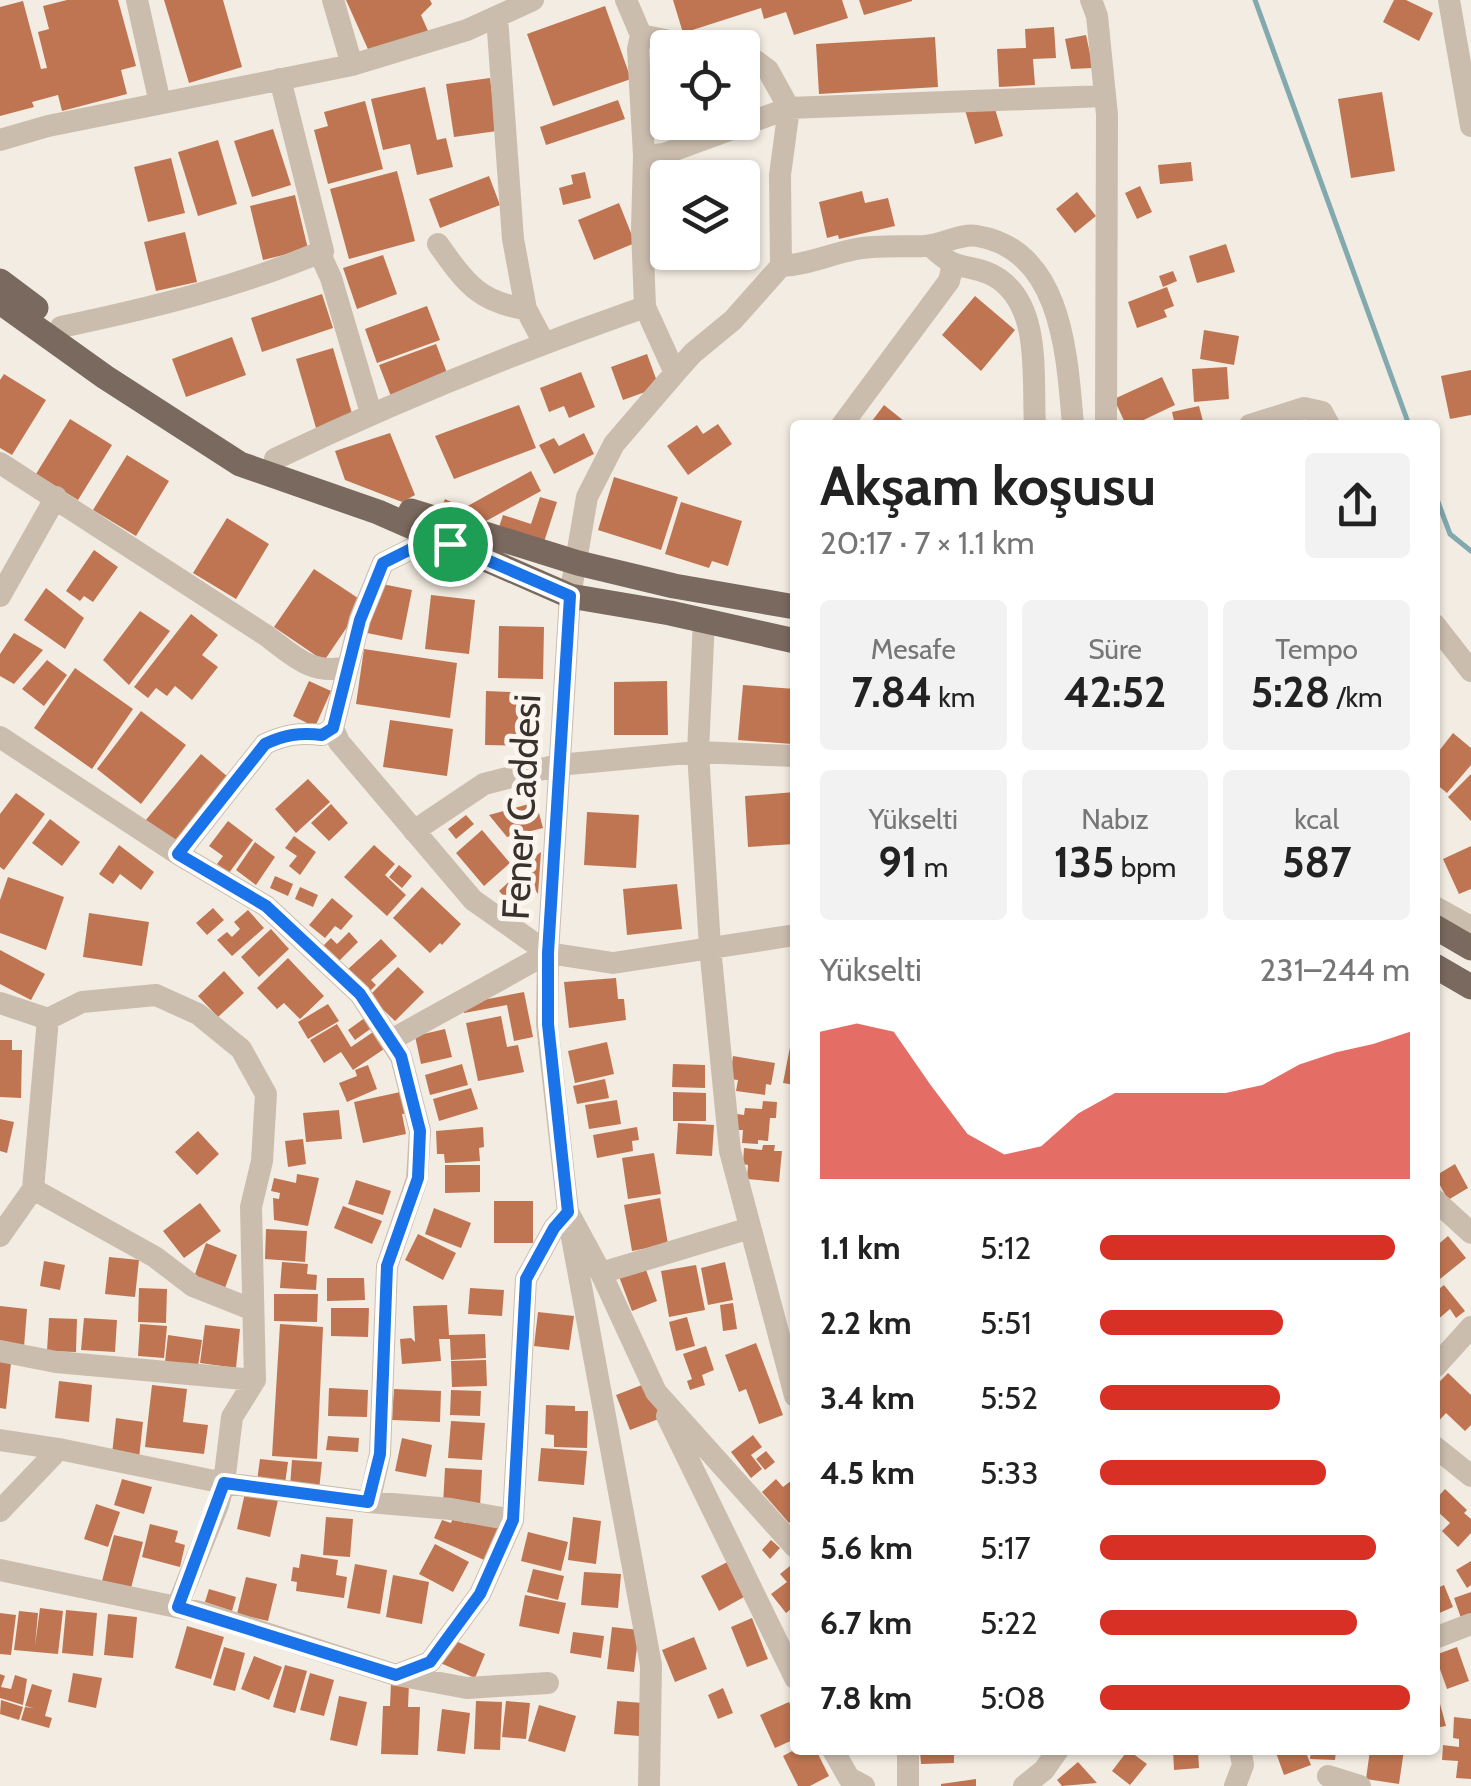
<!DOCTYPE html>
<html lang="tr">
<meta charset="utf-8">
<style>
body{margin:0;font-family:Cabin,sans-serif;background:#f2f2f2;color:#222;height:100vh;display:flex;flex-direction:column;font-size:38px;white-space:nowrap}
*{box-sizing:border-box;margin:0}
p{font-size:32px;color:#767676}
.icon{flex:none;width:55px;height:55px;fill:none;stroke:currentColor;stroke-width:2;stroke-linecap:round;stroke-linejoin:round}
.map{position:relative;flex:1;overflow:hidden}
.side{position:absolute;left:790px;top:420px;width:650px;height:1335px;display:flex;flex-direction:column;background:#fff;border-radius:10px;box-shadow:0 2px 8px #0004}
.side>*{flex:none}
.buttons{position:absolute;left:650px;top:30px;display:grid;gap:20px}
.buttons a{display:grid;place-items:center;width:110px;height:110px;border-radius:10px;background:#fff;box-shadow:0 2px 8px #0004;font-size:50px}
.pin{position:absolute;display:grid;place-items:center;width:85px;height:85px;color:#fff;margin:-42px;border:5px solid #fff;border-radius:50%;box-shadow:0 2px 10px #0007}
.round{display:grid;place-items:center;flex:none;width:105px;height:105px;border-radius:10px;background:#f2f2f2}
.headline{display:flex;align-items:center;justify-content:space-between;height:170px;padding:0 30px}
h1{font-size:55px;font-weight:800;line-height:75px}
.stats{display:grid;grid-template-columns:repeat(3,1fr);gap:15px;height:170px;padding:10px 30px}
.stats div{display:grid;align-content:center;border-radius:10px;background:#f2f2f2;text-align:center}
.stats b{font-size:42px;font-weight:800}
.stats small{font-size:28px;font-weight:400}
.stats p{font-size:28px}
.chart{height:280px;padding:20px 30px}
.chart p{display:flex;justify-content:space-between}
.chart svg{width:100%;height:180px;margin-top:10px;fill:#d93025;opacity:.7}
ul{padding:0 30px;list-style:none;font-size:32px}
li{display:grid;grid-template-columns:160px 120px 1fr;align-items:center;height:75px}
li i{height:25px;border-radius:12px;background:#d93025}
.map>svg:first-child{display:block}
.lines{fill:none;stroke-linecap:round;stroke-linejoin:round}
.stream{stroke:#82a9ae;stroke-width:5}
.building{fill:#c07552}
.minor{stroke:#cbbdae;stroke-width:22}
.major{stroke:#7a695e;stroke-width:25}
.route-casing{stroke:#fff;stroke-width:20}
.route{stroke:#1a73e8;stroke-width:12}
.labels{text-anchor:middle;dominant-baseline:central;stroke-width:10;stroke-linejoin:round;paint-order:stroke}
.street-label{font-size:38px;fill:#39312c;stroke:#faf5ee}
</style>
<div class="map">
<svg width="1471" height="1786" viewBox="0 0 1471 1786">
<rect width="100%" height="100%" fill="#f3ece2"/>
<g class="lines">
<!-- stream -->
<path class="stream" d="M1255,0L1409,425
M1435,494L1450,534L1471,551"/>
</g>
<!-- building -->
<path class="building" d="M67,0H118L136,66L121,70L127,94L62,111L58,95L32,102L34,107L0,116V7L23,1L41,69L47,68L38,32L49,29L43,6Z
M164,0H223L242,67L189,83Z
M346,0H430L432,4L421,15L428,31L371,56Z
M673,0H842L848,18L794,35L786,12L764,19L761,8L683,33Z
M859,0H912V1L864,15Z
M1394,0H1406L1433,13L1419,41L1383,22Z
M605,6L631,79L553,106L527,34Z
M1054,27L1056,58L1033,59L1035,85L999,87L997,49L1026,48L1025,29Z
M1086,35L1093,68L1071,69L1065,39Z
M935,37L938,87L819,94L816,44Z
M490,78L497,131L454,137L446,84Z
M425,87L437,140L446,138L453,167L417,175L410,144L383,150L371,99Z
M1382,92L1395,171L1351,178L1338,99Z
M618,100L625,119L546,145L540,127Z
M365,101L383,169L328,184L314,130L328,126L324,112Z
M993,102L1003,136L975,144L965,110Z
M273,129L291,185L252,197L234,141Z
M218,140L237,204L198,216L178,152Z
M171,158L185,213L148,222L134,167Z
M1191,162L1193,181L1160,184L1158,165Z
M397,171L415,241L349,259L330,189Z
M585,172L591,198L563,205L559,188L573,184L571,175Z
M489,176L500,205L440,228L429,199Z
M1140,186L1152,212L1137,219L1125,193Z
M862,191L865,203L888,198L895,226L839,239L838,235L827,238L819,202Z
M1077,192L1096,216L1075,233L1056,209Z
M295,195L308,249L263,260L250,206Z
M619,203L635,243L594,260L578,220Z
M185,232L197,282L156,291L144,242Z
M1226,244L1235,272L1197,283L1189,256Z
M383,255L397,294L357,309L343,268Z
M1173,271L1177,281L1163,287L1159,276Z
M1167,287L1174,306L1164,310L1167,317L1137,328L1128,302Z
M322,294L333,328L262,352L251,318Z
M975,296L1015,330L981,371L942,335Z
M427,306L440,340L377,363L365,329Z
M1204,330L1239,336L1234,365L1200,359Z
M232,337L246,375L186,397L172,359Z
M436,344L449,378L392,399L379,365Z
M333,348L353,417L316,428L296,359Z
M647,354L659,387L623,400L611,367Z
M1227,367L1229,399L1194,402L1192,369Z
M1471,370V415L1450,419L1441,376Z
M581,372L595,407L569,418L564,406L549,412L540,388Z
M4,374L46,400L12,455L0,448V380Z
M1162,377L1175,405L1133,425H1126L1114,399Z
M519,405L536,448L454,479L435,436Z
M884,405L909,425H869Z
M1199,406L1204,425H1175L1172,412Z
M70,419L112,445L78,500L36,474Z
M718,424L732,444L688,475L667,446L697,425L703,434Z
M390,433L415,495L402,502L345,480L335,451Z
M584,433L594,454L554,474L539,445L554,438L559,446Z
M127,455L169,481L136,536L93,510Z
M531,471L541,491L477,526L441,509L445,499L464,508Z
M614,477L678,497L661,550L598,530Z
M540,497L557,502L543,545L498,530L503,515L531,524Z
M681,502L742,521L728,566L712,561L709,568L665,554Z
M227,518L269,544L236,599L193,573Z
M94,550L118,567L93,602L84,596L80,601L66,591Z
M314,569L364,602L324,661L274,627Z
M377,583L412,590L402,640L367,633Z
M46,588L84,618L65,649L24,620Z
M431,595L475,600L469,654L425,649Z
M140,611L170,631L129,685L103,660Z
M191,614L218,635L202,655L218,667L192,700L175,686L167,696L156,688L148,698L134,687Z
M499,626L544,627L543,679L498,678Z
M14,633L43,650L14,684L0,676V654Z
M364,649L457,663L450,718L356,704Z
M47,660L67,675L44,706L22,689Z
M75,668L133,709L92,769L34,728Z
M309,681L331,691L315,727L293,716Z
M667,681L668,735H614V682Z
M743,685L795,689L792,744L738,740Z
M486,691L535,693L534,746L485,745Z
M141,711L186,745L141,804L97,769Z
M390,720L453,729L447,776L383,767Z
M1453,733L1471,748V765L1447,793L1435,783V756Z
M201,754L228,777L172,844L145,821Z
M1471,774V821L1448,797Z
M308,779L330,802L296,833L275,809Z
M795,792V844L748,847L745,796Z
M16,793L45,814L4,870L0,867V814Z
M536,802L543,828L507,837L489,815Z
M331,804L348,823L329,841L311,823Z
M587,812L639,815L636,868L584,865Z
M466,815L474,824L456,839L448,829Z
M50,819L80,842L62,866L32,843Z
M228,821L253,840L229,873L217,864L223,856L209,846Z
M482,830L510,863L484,886L456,853Z
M294,836L316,852L300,875L289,866L297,856L285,848Z
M255,842L275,857L256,885L236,870Z
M119,845L154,872L141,890L120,874L113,884L99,874Z
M374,845L395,864L385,875L406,895L387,916L344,877Z
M1471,846V889L1459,894L1443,859Z
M541,852L538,894L520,867Z
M399,865L412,876L402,888L389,877Z
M275,876L293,884L288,896L270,888Z
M8,877L64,897L46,950L0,933V900Z
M514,877L528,893L513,906L499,891Z
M677,884L682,929L627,935L623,889Z
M300,887L318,895L313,907L295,899Z
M422,887L461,924L442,945L440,943L430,953L393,918Z
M332,898L353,916L341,930L335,926L325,938L309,925Z
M213,908L224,920L207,935L196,923Z
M248,910L264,928L232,956L217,940L227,932L232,937L240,929L234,922Z
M89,913L149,922L142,966L83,957Z
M271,929L289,949L259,977L241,957Z
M349,932L358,942L339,961L323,946L331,938L337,944Z
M381,939L397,956L371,980L376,985L368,993L347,970Z
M0,950L45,974L31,1000L0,984Z
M288,958L324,996L300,1019L284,1003L277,1009L257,988Z
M398,967L424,992L395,1021L369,996Z
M224,971L244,993L218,1017L198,996Z
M616,978L618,999H624L626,1020L569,1028L564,982Z
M524,992L533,1037L514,1041L507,1005L464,1013L462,1004Z
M328,1004L339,1021L308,1039L298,1022Z
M501,1016L507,1047L518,1045L524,1072L478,1081L466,1023Z
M366,1017L373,1027L355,1040L348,1030Z
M337,1024L351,1047L376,1030L387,1047L353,1070L341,1052L324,1063L310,1040Z
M445,1029L452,1057L421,1064L415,1036Z
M0,1040H12V1050H22L21,1098L0,1097Z
M607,1042L614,1074L575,1083L568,1051Z
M790,1047L795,1048V1085L783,1083Z
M733,1056L775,1063L771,1085L766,1084L765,1095L736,1091L738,1080L730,1079Z
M462,1064L468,1085L430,1095L425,1075Z
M673,1064L705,1065V1088L672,1087Z
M368,1065L377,1089L347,1102L339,1083L357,1076L355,1070Z
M605,1079L609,1098L577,1104L573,1086Z
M471,1088L478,1109L439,1121L433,1099Z
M405,1091L410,1113L402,1114L406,1134L363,1143L354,1102Z
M673,1092L706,1093V1121H673Z
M617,1100L621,1124L589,1129L585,1105Z
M763,1101L777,1102L776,1118H770L768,1141L758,1140V1144L742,1143L743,1130H736L737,1114L744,1115L745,1108L762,1109Z
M339,1110L342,1139L306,1142L303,1113Z
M0,1119L14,1122L7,1153L0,1151Z
M678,1123L714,1125L712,1156L676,1154Z
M483,1127L484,1147L479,1148L480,1161L445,1163L444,1154H437L436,1131Z
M637,1127L639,1140L632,1141L633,1151L597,1158L593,1135Z
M198,1131L219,1154L197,1175L175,1152Z
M303,1139L306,1164L288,1167L285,1141Z
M763,1145H775L774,1151H782L779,1182L747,1179L748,1165L743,1164L744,1148L762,1150Z
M654,1153L661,1194L628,1199L622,1158Z
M1455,1164L1468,1188L1448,1200L1435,1176Z
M445,1165H480V1192L445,1193Z
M297,1174L319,1178L308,1226L274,1220L273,1198L279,1199L280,1193L271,1191L274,1178L296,1183Z
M356,1180L391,1191L383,1215L348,1204Z
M660,1198L668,1244L632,1251L624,1205Z
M494,1201H533V1243H494Z
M200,1203L221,1231L184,1258L163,1231Z
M343,1206L382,1221L372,1244L334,1228Z
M434,1208L471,1223L461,1248L425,1234Z
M266,1229L307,1231L305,1262L265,1259Z
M418,1234L456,1253L443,1280L405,1260Z
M1448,1236L1466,1258L1435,1283V1247Z
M206,1243L237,1255L225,1288L194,1277Z
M109,1257L139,1260L135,1297L105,1294Z
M44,1261L65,1265L60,1290L40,1286Z
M282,1262L308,1264L307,1274L317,1275L316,1290L280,1288Z
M725,1262L733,1300L708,1305L701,1268Z
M644,1264L657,1301L632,1311L618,1274Z
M696,1265L705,1310L669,1317L661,1271Z
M327,1278H364L365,1300L327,1301Z
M1444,1285L1465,1311L1456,1318L1450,1309L1435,1322V1292Z
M139,1288L167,1289L166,1323L138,1322Z
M470,1288L504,1290L502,1316L468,1314Z
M274,1294H318L317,1322L274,1321Z
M733,1303L737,1329L723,1331L720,1305Z
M447,1305L449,1335L485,1334L486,1358L451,1360L450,1339H439L441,1361L402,1364L400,1339L411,1338L415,1342L413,1306Z
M0,1306L27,1309L24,1347L0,1345Z
M331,1308H369L368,1337L331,1336Z
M538,1312L574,1316L569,1350L534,1346Z
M687,1317L695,1346L676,1351L669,1322Z
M49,1318L77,1319L76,1352L47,1351Z
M84,1318L117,1320L115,1352L81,1350Z
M140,1324L167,1326L164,1358L138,1356Z
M280,1324L323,1327L317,1459L272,1456Z
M205,1325L240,1329L236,1368L200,1363Z
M168,1335L202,1340L198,1366L165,1362Z
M756,1343L783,1415L759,1424L746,1389L739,1392L725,1355Z
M706,1346L714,1370L702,1375L705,1385L690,1390L687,1381L692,1379L683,1354Z
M486,1360L487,1386L452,1387L451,1361Z
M0,1362L11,1363L6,1409L0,1408Z
M1448,1373L1471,1395V1425L1465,1431L1446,1413L1435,1425V1386Z
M59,1381L92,1385L89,1422L55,1418Z
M647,1383L661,1418L630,1430L616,1395Z
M152,1385L187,1389L183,1422L208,1425L204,1454L145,1447Z
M329,1388L368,1390L367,1417L328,1416Z
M394,1389L441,1391L440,1422L392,1420Z
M451,1390L481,1391L480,1416L450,1415Z
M546,1405L575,1406V1411H588L587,1448L554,1447V1435L545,1434Z
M116,1418L143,1422L139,1458L112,1454Z
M451,1421L485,1423L482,1460L448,1458Z
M753,1435L762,1447L751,1455L762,1469L751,1478L731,1452Z
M328,1436L359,1438L358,1452L326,1450Z
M402,1438L432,1445L426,1477L395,1471Z
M541,1448L587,1451L584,1485L538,1481Z
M766,1451L775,1462L765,1470L756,1459Z
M260,1459L288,1462L285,1484L257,1481Z
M292,1460L322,1462L319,1490L290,1487Z
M445,1468L482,1470L480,1507L443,1505Z
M122,1479L152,1487L144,1514L114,1505Z
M776,1479L783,1487L792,1480L795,1483V1517L789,1523L762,1492Z
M1445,1489L1467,1510L1464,1513L1471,1519V1533L1458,1547L1442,1531L1450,1523L1435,1509V1500Z
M245,1493L278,1500L270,1537L237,1529Z
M96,1504L120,1512L108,1547L84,1539Z
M469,1513L505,1529L491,1563L434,1538L442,1520L451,1523L453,1518L465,1523Z
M326,1517L353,1519L350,1557L323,1555Z
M573,1517L601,1521L596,1564L568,1560Z
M150,1524L178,1531L175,1542L185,1545L180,1567L142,1557Z
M528,1532L568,1542L561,1571L521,1561Z
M114,1535L143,1542L131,1588L102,1581Z
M771,1540L780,1548L770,1559L762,1550Z
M435,1544L469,1562L453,1592L419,1574Z
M301,1554L338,1560L336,1575L347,1577L344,1598L296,1591L297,1582L291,1581L293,1567L299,1568Z
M733,1559L751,1593L719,1611L701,1576Z
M1471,1561V1585L1467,1588L1456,1570Z
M795,1562V1606L786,1613L771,1594L787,1582L780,1574Z
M355,1564L387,1570L380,1614L347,1608Z
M533,1569L564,1576L558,1600L527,1592Z
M584,1572L621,1574L618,1608L581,1605Z
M393,1575L429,1582L422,1624L386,1617Z
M246,1577L277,1584L268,1621L237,1614Z
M1444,1585L1453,1607L1435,1615V1589Z
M209,1589L236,1597L232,1611L205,1602Z
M1471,1592V1614L1461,1618L1454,1598Z
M525,1595L566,1603L559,1634L519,1626Z
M40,1608L63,1611L58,1654L14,1650L19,1611L38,1613L35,1646Z
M66,1610L97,1613L93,1656L62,1653Z
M0,1613L16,1615L11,1655L0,1654Z
M108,1614L137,1617L133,1658L104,1655Z
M752,1618L768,1659L747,1667L731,1627Z
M187,1626L224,1637L211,1679L175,1668Z
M612,1627L639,1630L634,1672L607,1669Z
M573,1632L604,1636L601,1658L570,1653Z
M694,1637L707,1669L675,1682L662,1650Z
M449,1638L485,1654L475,1678L438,1662Z
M224,1647L245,1653L235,1691L213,1685Z
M1457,1647L1469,1681L1447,1689L1435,1655Z
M254,1656L282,1667L269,1700L241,1689Z
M285,1665L307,1671L295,1713L273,1707Z
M73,1673L102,1678L96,1708L68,1702Z
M310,1673L334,1680L324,1716L300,1710Z
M0,1674L5,1676L1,1687L11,1689L15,1675L27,1679L23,1705L0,1698Z
M391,1683L409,1684L408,1707H420L418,1755L381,1754L383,1706H390Z
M32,1684L52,1690L45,1716L52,1718L49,1728L21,1720L25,1707L34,1708L25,1706Z
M1435,1685L1446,1726L1435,1728Z
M723,1688L733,1713L718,1719L708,1695Z
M339,1696L367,1702L357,1746L330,1740Z
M1,1700L23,1707L19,1720L0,1714Z
M476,1701L502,1702L500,1750L474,1749Z
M506,1701L530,1703L526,1739L502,1737Z
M617,1701L643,1703L639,1736L614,1734Z
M789,1702L795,1715V1739L775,1748L760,1715Z
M539,1705L576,1716L565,1752L528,1741Z
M442,1709L470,1713L465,1754L437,1751Z
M1454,1717L1471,1719V1779L1456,1778L1458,1761L1442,1760L1443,1745L1459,1747V1739L1453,1738Z
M794,1750H816L829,1776L810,1786H798L783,1756Z
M920,1750H954V1763L921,1764Z
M1128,1750L1147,1764L1130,1785L1112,1771Z
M1173,1750H1198L1199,1768L1174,1770Z
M1275,1750H1305L1311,1765L1284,1775Z
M1311,1750H1336L1335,1760L1310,1759Z
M1370,1750H1404L1399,1784L1366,1779Z
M1078,1762L1097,1783L1062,1786L1057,1780Z
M976,1779V1786H941V1784Z"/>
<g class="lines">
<!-- minor -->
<path class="minor" d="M137,0L160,103
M333,0L352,65
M626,0L641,35
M1091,0L1097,16L1107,115L1106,425
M1449,0L1471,126
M497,17L513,239L526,309L544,343
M702,48L641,35L638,49L644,156L642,229L645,307L675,373L614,444L587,497L570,596L548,953L547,1024L568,1212L601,1273L656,1392L795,1547
M742,58L756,61L768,70L789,108L780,175L781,266
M280,79L323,251
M0,140L48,126L352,65L467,30L533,0
M644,156L664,154L789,108L1105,96
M438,244C465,282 478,302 526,309
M930,246C937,251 947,262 955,264C970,269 985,269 999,279C1042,309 1032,379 1035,425
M61,327C151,308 238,287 323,251L320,254L331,278L371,413
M675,373L693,353L733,320L781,266C807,265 830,254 856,249C878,245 902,247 925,246C942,245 961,233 977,236C1063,250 1067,357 1073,425
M842,425L949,281L953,264
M1250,425L1304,408L1322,412L1329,425
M275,459C396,401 519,351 645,307
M0,463L267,636C292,655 313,676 347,667
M450,544L442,559L411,549L383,563L360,619L333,728L339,742L473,900L548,953L613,963L795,935
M0,596L56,497
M704,620L698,752L710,947L730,1151L795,1396
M1435,625L1471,671
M0,737L178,854
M414,831L484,784L558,765L698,752L795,756
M1435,907L1471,927
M0,1003L48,1019L82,1002L156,995L198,1014L241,1049L266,1094L262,1161L251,1207L255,1380L232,1417L224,1483L218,1505L177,1607
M391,1040L548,953
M33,1189L155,1257L193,1286L251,1309
M1435,1200L1471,1233
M571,1232L651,1665L649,1786
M0,1236L33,1189L48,1019
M601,1273L750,1228
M0,1351L56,1362L255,1380
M1435,1367L1471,1327
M667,1416L795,1678
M0,1440L59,1449
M1435,1447L1471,1476
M369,1502L451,1509L513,1520
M0,1511L59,1449L224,1483L369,1502L380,1454L387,1266L417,1179L420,1131L401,1057L360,994L266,906L178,854L265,744C284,735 300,732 322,735L333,728
M0,1570L200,1612L396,1675L430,1662L480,1594L513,1520L526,1279L554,1228L568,1212
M1435,1638L1471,1624
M397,1675L467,1688L548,1683
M833,1750L849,1778L864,1786
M908,1750V1786
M1328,1776L1360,1786
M1024,1786L1044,1770L1058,1750
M1235,1786L1243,1765L1240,1750"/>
<!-- major -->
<path class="major" d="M0,281L36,308
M0,302L105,377L240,464L378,512L570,596L670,613L795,641
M411,511L578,563L674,586L795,607
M1435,927L1471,948
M1435,966L1471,987"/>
</g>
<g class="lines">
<!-- route casing -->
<g class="route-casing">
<path id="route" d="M450,544L570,596L548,953V1024L568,1212L554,1228L526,1279L513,1520L480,1594L430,1662L396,1675L178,1607L224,1483L368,1502L380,1454L387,1266L418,1178L420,1131L401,1056L360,994L266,906L178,854L265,744C284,735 300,732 322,735L333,728L360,620L383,563L411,549L442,560Z"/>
</g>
<!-- route -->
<use href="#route" class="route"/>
</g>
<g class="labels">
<!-- street labels -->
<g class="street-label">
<text transform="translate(521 807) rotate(-87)">Fener Caddesi</text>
</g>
</g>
</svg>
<div class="buttons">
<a><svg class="icon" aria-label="locate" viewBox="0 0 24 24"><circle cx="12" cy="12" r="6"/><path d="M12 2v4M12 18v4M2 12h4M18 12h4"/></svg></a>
<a><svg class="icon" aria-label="layers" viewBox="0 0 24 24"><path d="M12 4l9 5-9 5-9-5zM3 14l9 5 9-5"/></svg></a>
</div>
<div class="pin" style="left:450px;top:544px;background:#1e9e55"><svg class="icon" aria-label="arrive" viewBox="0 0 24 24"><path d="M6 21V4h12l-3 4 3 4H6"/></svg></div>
<section class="side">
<div class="headline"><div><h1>Akşam koşusu</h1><p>20:17 · 7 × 1.1 km</p></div><a class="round"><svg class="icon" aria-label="share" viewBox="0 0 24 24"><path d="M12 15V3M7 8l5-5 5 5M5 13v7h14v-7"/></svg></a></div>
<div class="stats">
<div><p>Mesafe</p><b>7.84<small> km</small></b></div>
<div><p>Süre</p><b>42:52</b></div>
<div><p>Tempo</p><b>5:28<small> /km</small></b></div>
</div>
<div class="stats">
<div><p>Yükselti</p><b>91<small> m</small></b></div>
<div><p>Nabız</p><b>135<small> bpm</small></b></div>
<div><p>kcal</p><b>587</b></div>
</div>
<div class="chart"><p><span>Yükselti</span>231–244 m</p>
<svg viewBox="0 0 160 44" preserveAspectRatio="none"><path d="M0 44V8L10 6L20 8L30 21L40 33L50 38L60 36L70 28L80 23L90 23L100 23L110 23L120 21L130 16L140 13L150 11L160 8V44z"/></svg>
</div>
<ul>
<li><b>1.1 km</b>5:12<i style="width:95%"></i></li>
<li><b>2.2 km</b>5:51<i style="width:59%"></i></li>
<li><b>3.4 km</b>5:52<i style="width:58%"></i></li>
<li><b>4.5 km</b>5:33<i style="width:73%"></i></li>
<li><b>5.6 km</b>5:17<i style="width:89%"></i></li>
<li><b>6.7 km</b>5:22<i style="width:83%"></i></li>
<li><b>7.8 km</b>5:08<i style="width:100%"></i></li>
</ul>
</section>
</div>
